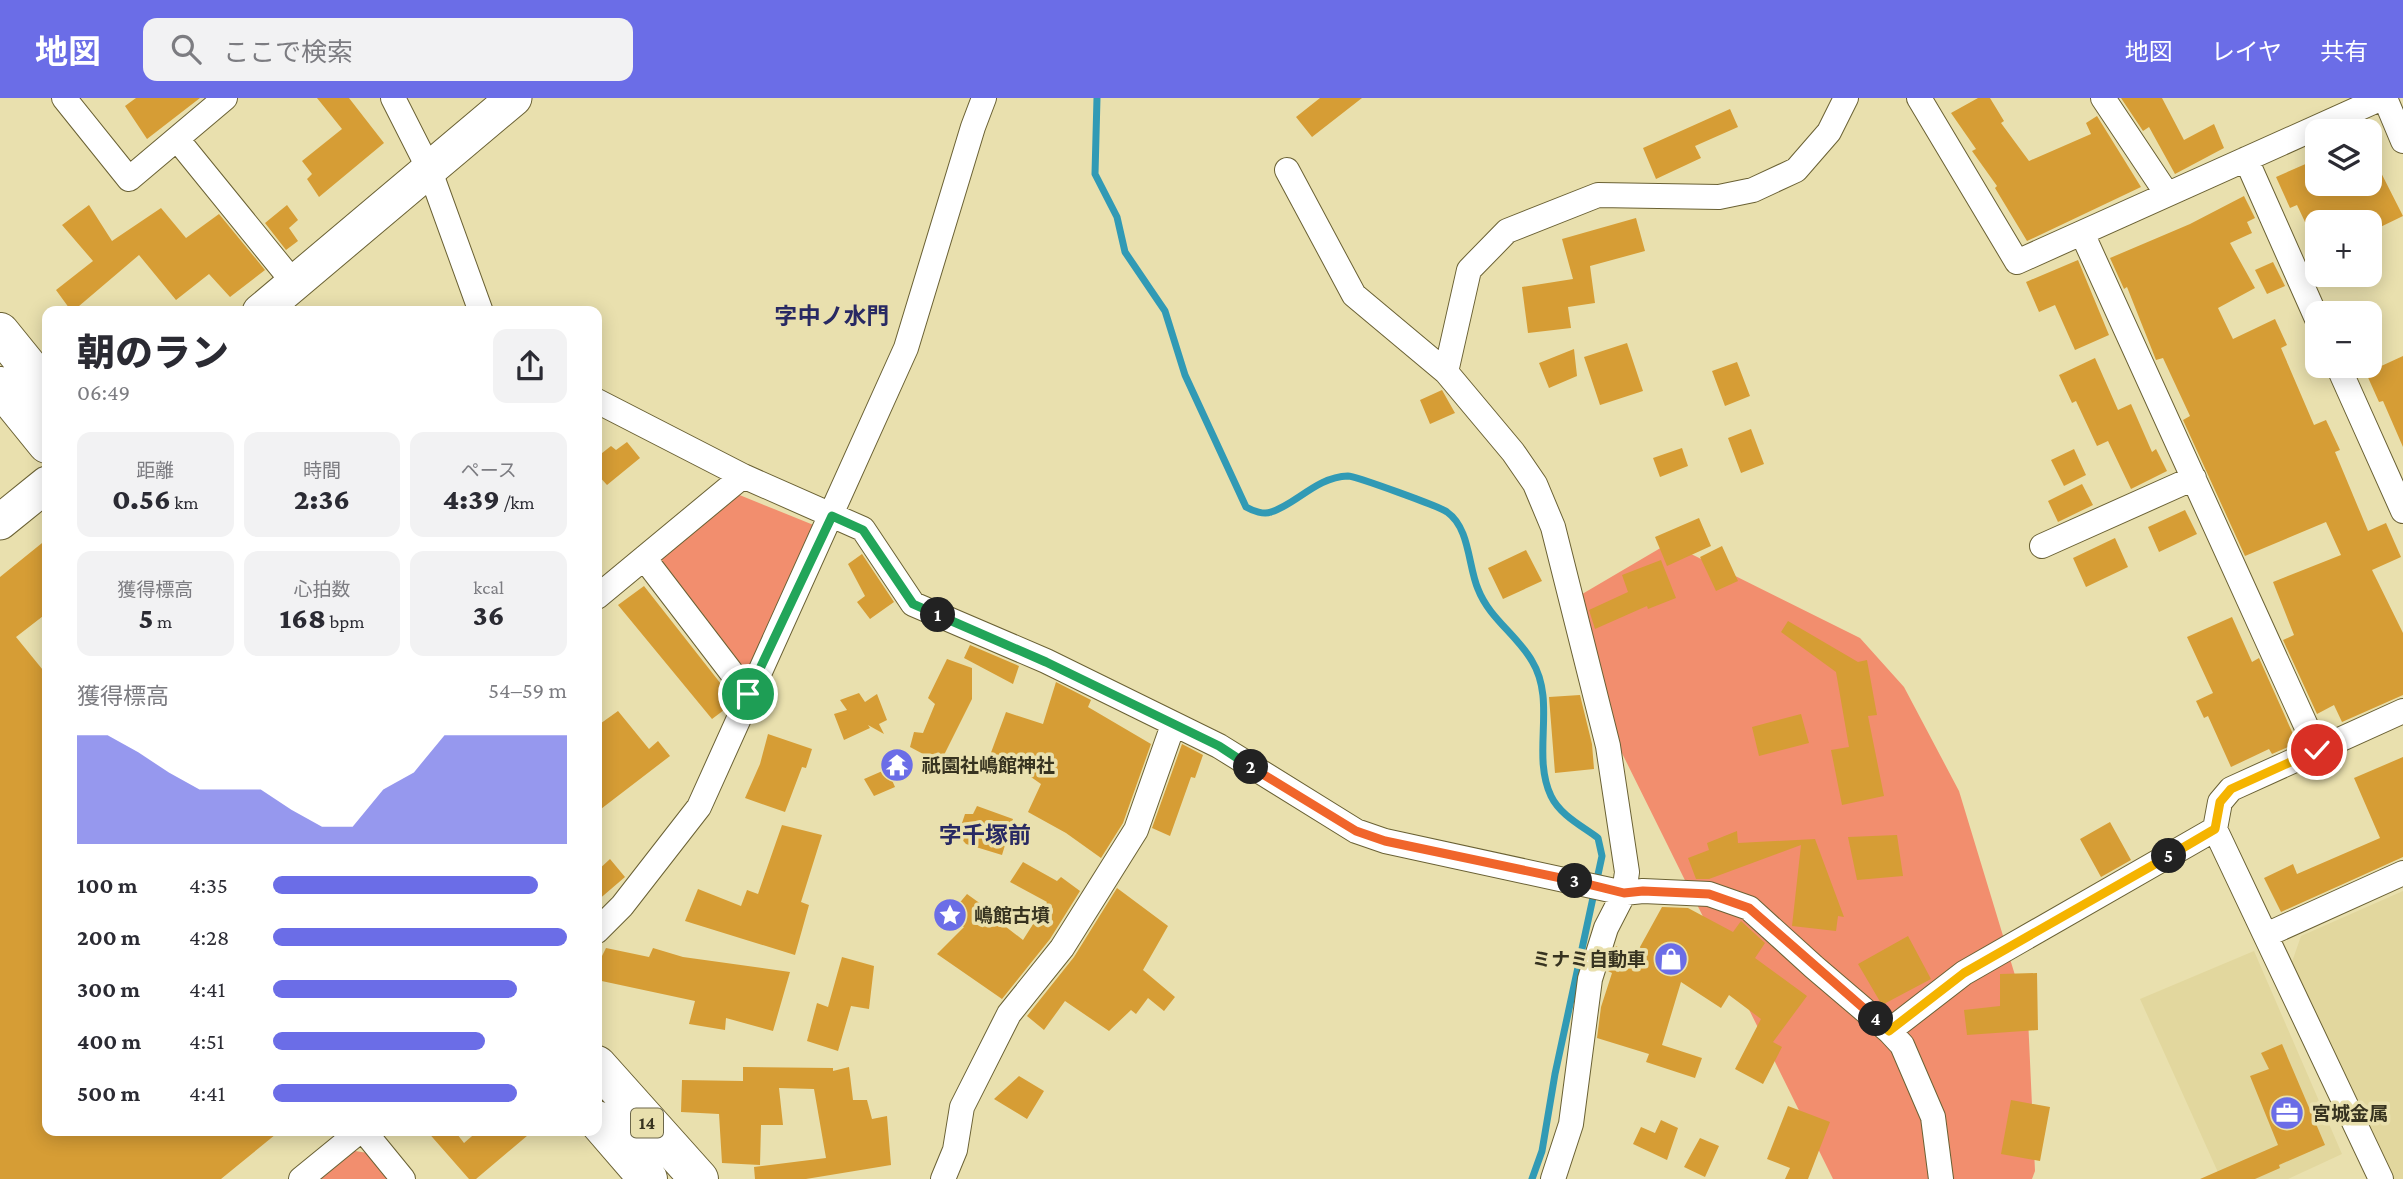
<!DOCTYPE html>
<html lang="ja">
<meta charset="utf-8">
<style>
body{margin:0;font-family:"Crimson Pro","Noto Sans JP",serif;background:#f2f2f3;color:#2b2b33;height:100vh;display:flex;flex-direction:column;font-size:26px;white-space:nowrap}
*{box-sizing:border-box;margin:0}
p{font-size:23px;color:#7c7c81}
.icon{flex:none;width:38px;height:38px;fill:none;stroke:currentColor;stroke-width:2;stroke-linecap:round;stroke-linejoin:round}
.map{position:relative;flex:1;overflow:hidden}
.details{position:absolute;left:42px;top:208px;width:560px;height:830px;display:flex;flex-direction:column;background:#fff;border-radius:14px;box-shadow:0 4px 18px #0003}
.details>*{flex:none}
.controls{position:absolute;left:2305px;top:21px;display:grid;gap:14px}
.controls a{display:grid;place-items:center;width:77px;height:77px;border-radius:14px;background:#fff;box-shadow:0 4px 18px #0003;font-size:35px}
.pin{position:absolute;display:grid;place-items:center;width:60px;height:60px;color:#fff;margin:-30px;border:4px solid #fff;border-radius:50%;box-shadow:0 2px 7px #0007}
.km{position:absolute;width:35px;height:35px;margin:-18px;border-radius:50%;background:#222;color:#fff;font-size:19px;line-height:35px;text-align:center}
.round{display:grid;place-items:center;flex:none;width:74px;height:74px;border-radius:14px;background:#f2f2f3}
.summary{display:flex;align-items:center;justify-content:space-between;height:119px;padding:0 35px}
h1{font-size:38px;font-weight:800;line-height:52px}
.stats{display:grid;grid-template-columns:repeat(3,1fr);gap:10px;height:119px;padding:7px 35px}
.stats div{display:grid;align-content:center;border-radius:14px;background:#f2f2f3;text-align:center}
.stats b{font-size:30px;font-weight:800}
.stats small{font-size:19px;font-weight:400}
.stats p{font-size:19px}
.chart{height:196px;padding:14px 35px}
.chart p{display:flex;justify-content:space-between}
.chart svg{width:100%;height:126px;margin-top:7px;fill:#6b6de7;opacity:.7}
ul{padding:0 35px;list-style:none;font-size:23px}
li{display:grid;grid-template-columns:112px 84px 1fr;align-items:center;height:52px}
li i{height:18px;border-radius:9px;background:#6b6de7}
header{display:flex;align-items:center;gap:42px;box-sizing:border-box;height:98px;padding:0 35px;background:#6b6de7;color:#fff}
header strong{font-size:33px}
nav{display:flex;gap:38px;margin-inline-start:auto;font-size:24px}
.search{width:490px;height:63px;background:#f2f2f3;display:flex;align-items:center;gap:18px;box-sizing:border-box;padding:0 24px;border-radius:14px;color:#7c7c81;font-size:26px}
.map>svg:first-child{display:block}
.built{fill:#e2d79e}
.green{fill:#f28e6e}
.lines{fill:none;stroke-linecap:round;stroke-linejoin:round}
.stream{stroke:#319ab5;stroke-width:7}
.building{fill:#d69d35}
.street-casing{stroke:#6a6134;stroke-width:26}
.secondary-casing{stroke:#6a6134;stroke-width:37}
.primary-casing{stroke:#6a6134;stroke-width:40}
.street{stroke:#fff;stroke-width:24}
.secondary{stroke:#fff;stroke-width:35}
.primary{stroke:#fff;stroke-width:38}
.split-1-casing{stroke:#fff;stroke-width:14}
.split-2-casing{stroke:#fff;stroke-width:14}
.split-3-casing{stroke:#fff;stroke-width:14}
.split-4-casing{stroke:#fff;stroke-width:14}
.split-5-casing{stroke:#fff;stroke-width:14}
.split-6-casing{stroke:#fff;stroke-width:14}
.split-1{stroke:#22a559;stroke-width:9}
.split-2{stroke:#22a559;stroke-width:9}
.split-3{stroke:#f0652b;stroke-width:9}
.split-4{stroke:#f0652b;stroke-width:9}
.split-5{stroke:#f5b400;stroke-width:9}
.split-6{stroke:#f5b400;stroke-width:9}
.labels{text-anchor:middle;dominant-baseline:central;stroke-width:7;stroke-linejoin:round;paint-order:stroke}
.shield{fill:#e9e0ae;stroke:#6c674b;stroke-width:2}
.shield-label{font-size:18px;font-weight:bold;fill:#373320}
.poi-label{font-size:19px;font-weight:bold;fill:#373320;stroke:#e9e0ae;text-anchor:start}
.quarter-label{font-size:23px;font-weight:bold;fill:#282963;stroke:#e9e0ae}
</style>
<header>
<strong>地図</strong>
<div class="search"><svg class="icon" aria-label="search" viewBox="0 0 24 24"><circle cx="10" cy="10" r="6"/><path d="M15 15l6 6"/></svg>ここで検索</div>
<nav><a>地図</a><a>レイヤ</a><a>共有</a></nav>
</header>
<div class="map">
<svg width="2403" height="1081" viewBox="0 0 2403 1081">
<rect width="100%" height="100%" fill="#e9e0ae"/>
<!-- built -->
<path class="built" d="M2403,793V1081H2394L2292,864L2301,838Z
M2254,853L2342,1056L2288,1081H2221L2140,901Z"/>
<!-- green -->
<path class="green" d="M737,396L816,428L754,564L742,570L663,475L662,461Z
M1669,445L1860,540L1904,589L1959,693L2028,920L2035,1073L2032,1081H1833L1614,639L1572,502Z
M355,1053L368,1055L389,1081H321Z"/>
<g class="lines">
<!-- stream -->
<path class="stream" d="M1097,0L1095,76L1117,119L1125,154L1165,213L1185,277L1246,409C1253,413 1264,417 1271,414C1297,406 1316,379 1348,378C1355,378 1441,409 1447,414C1470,430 1468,468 1478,491C1489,520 1517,537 1532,563C1557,604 1531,656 1551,698C1560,717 1582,728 1598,740L1602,758L1555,976L1542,1053L1532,1081"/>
</g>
<!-- building -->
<path class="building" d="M136,0H200L147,41L125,8Z
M317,0H349L384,45L319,99L307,81L312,76L302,63L342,31Z
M1320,0H1362L1312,39L1296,19Z
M1978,0H1990L2004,23L2001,25L2029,63L2091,36L2086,25L2097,18L2141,89L2027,143L1995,90L1997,88L1972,53L1976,51L1951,15Z
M2121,0H2162L2184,42L2214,26L2224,50L2175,76L2149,29L2143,33Z
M1730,11L1738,29L1695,48L1701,60L1656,81L1643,50Z
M2370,53L2403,118L2370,134V124H2305L2297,107L2290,110L2276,79L2317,61V86H2370Z
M2244,98L2255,120L2247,124L2252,135L2230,145L2255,190L2218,210L2233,241L2275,221L2287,247L2281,250L2314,327L2326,322L2340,352L2335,354L2368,433L2386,425L2401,459L2372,472L2403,535V597L2342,624L2334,607L2317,616L2283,542L2294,537L2273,484L2341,457L2326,424L2245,458L2183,322L2190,318L2163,260L2156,262L2127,189L2124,191L2110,160L2190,126Z
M89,107L112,143L161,110L186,140L219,116L265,172L230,199L209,176L176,202L139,157L72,214L56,192L93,163L62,127Z
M287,107L298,122L289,130L298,143L286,152L265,125Z
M1636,120L1645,153L1590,168L1595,205L1568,209L1571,230L1528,235L1522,189L1573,181L1562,141Z
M2078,162L2109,237L2075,252L2055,207L2039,214L2026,184Z
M2273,164L2285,188L2267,196L2255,172Z
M1627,245L1643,293L1600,307L1584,259Z
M1574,251L1577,278L1549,290L1539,265Z
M2403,258V349L2383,303L2379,304L2366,275Z
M2095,260L2118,312L2131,306L2152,354L2156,351L2167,373L2131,391L2108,343L2097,348L2076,303L2072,305L2059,277Z
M1737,264L1750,298L1725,308L1712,273Z
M1442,292L1455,315L1430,326L1420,302Z
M1751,331L1764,366L1741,375L1728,340Z
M627,344L640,360L607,387L597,376V359L611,348L616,352Z
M1682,350L1688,368L1660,379L1653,360Z
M2074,351L2086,377L2064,388L2051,362Z
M2082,386L2093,407L2058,424L2048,403Z
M2185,412L2197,436L2159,454L2148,429Z
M1699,420L1711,448L1667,468L1655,439Z
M2115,440L2128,469L2086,489L2073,460Z
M47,441V515L16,539L47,577V1032H281L221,1081H0V479Z
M1722,448L1738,483L1716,493L1700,459Z
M1526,452L1542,483L1503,501L1488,470Z
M862,456L894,504L870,521L857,504L865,498L848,466Z
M1661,462L1676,500L1648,511L1647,508L1595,531L1589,512L1628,494L1622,477Z
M644,488L732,600L728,609L712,621L618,507Z
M2232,519L2252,564L2259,560L2297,645L2272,656L2269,651L2231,669L2208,618L2204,620L2196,603L2213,595L2187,539Z
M1788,523L1858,564L1867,562L1877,617L1868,618L1884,698L1842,707L1831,652L1849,649L1836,574L1781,534Z
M970,547L1019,568L1013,586L964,560Z
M947,561L972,570V601L940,665L910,649L914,634L923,635L935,606L928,600Z
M1056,584L1091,602L1088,609L1151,646L1123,725L1101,760L1066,735L1028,714L1041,686L1008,663L1004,668L989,660L1006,614L1043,626Z
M859,595L865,604L877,596L887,622L879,626L884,636L868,627L870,630L844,642L834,616L847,612L840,602Z
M1580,597L1592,646L1594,671L1555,675L1549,599Z
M618,613L649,651L658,643L670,658L597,714V628Z
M1801,616L1809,645L1759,658L1752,629Z
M768,636L812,651L806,670L802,669L785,714L745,700L760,666Z
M1182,646L1203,657L1195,680L1191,679L1170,738L1152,730Z
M2403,659V759L2281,814L2264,780L2293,766L2297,776L2380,740L2354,680Z
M887,671L895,689L874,698L864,681Z
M977,708L1013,721L1002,757L966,746L958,737L965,716H973Z
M2110,724L2131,762L2101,779L2080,741Z
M782,727L822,737L801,804L809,807L795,857L685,823L698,791L741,808L747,792L758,796Z
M1737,733L1738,745L1815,741L1844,819L1838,818L1836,833L1792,828L1801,747L1709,781H1696L1688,760L1709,752L1707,745Z
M1897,737L1903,778L1857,782L1848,739Z
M610,761L625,779L597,803V773Z
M1023,764L1057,783L1061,779L1080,793L1050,841L1002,901L937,856L964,829L947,820L967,796L992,814V818L1023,842L1047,804L1010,784Z
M1117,790L1168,828L1143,872L1175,899L1164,913L1148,900L1136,916L1131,912L1109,933L1065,903L1044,932L1027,918L1074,859Z
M1662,809L1688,810L1733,834L1741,823L1765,845L1755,860L1807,898L1773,944L1782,949L1763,986L1735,971L1761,921L1729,897L1721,910L1681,884L1662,947L1702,960L1695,980L1646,964L1649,956L1597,940L1601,909L1612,875L1608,873L1616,848L1635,858Z
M1908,838L1931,881L1882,907L1858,866Z
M606,850L649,859L653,850L683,859L790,874L773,933L726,920L725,932L689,926L695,903L597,882V868Z
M842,859L874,868L869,911L851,908L838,953L807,943L817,905L828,909Z
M2037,875L2038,932L1967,937L1964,912L2000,908V876Z
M2282,946L2325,1047L2279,1067L2280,1070L2255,1081H2200L2278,1047L2250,978L2269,971L2261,955Z
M743,969L833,970V973L849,969L853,1002H867L872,1021L887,1018L891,1067L806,1081H755L754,1069L826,1060L814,991L779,990L783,1027H761L760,1067L722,1065L719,1016L681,1014L682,982L743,983Z
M1019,978L1044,993L1027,1021L994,1001Z
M2011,1002L2050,1009L2040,1063L2001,1056Z
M1788,1008L1830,1024L1808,1081H1785L1790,1070L1767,1061Z
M1661,1022L1678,1030L1667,1062L1633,1046L1641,1029L1655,1035Z
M426,1032H454L464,1045L479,1032H534L476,1081H469Z
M1700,1040L1719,1048L1705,1079L1684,1069Z"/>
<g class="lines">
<!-- street casing -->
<g class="street-casing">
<path id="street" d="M64,0L129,81L225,0
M393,0L430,73L481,214
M1919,0L2017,164L2382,0
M2103,0L2167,96
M2385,0L2403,43
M177,41L294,185
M2246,61L2317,221
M1287,72L1354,197L1446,274L1513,354L1535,386L1553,429L1608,648L1627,774L1624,795L1606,830L1590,881L1571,1026L1553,1081
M2082,135L2317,652
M2338,268L2403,413
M1446,274L1469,172L1507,133L1598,97L1719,99L1753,92L1796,72L1829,34L1846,0
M597,303L743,378L863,431L913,506L1046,563L1219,648L1356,733L1385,743L1624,795L1643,793L1709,796L1749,810L1814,869L1889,933L1902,947L1933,1019L1941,1081
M2042,448L2194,380
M644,460L748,596
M597,499L743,378
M597,833L622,808L699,709L906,250L973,29L984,0
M2266,837L2403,775
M1889,933L1964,875L2215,731
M363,1032L403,1081
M301,1081L361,1032
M943,1081L955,1052L962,1009L1009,916L1062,850L1136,732L1173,627
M2381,1081L2215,731L2220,704L2231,691L2403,613"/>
</g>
<!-- secondary casing -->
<g class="secondary-casing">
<path id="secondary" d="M260,214L514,0
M0,424L47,386"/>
</g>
<!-- primary casing -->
<g class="primary-casing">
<path id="primary" d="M0,234L47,292
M0,288L47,346
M597,967L699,1081
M597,1022L648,1081"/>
</g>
<!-- street -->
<use href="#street" class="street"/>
<!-- secondary -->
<use href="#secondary" class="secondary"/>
<!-- primary -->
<use href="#primary" class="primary"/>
</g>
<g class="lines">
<!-- split-1 casing -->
<g class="split-1-casing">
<path id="split-1" d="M748,596L832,418L863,432L913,506L938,517"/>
</g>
<!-- split-2 casing -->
<g class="split-2-casing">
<path id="split-2" d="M938,517L1046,564L1219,648L1251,669"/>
</g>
<!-- split-3 casing -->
<g class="split-3-casing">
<path id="split-3" d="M1251,669L1356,733L1385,743L1575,783"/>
</g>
<!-- split-4 casing -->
<g class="split-4-casing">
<path id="split-4" d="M1575,783L1624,795L1643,793L1709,796L1749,810L1876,921"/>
</g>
<!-- split-5 casing -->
<g class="split-5-casing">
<path id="split-5" d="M1876,921L1889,933L1964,875L2169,758"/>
</g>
<!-- split-6 casing -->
<g class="split-6-casing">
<path id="split-6" d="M2169,758L2215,731L2220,704L2231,691L2317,652"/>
</g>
<!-- split-1 -->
<use href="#split-1" class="split-1"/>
<!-- split-2 -->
<use href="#split-2" class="split-2"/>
<!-- split-3 -->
<use href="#split-3" class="split-3"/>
<!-- split-4 -->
<use href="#split-4" class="split-4"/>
<!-- split-5 -->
<use href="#split-5" class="split-5"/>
<!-- split-6 -->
<use href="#split-6" class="split-6"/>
</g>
<!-- icons -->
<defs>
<g id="temple-disc" transform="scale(1.75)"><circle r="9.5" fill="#6b6de7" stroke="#e9e0ae"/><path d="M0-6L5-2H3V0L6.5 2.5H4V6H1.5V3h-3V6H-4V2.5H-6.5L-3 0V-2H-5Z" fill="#fff"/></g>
<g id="sight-disc" transform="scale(1.75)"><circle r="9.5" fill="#6b6de7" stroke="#e9e0ae"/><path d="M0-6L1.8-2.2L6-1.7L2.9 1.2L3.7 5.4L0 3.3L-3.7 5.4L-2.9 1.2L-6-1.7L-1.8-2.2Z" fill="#fff"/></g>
<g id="shop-disc" transform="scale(1.75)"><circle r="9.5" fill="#6b6de7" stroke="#e9e0ae"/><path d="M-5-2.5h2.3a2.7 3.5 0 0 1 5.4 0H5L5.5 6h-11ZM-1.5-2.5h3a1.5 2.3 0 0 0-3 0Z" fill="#fff"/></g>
<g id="office-disc" transform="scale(1.75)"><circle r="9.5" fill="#6b6de7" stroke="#e9e0ae"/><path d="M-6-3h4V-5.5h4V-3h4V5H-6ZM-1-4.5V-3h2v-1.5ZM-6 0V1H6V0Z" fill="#fff"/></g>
</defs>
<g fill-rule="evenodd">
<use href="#temple-disc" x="897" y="667"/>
<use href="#sight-disc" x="950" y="817"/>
<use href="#shop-disc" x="1671" y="861"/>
<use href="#office-disc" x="2287" y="1015"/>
</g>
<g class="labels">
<!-- shield labels -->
<rect class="shield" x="631" y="1010.5" width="32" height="29" rx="5"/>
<g class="shield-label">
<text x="647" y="1025">14</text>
</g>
<!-- poi labels -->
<g class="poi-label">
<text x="922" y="667">祇園社嶋館神社</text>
<text x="974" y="817">嶋館古墳</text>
<text x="1646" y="861" text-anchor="end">ミナミ自動車</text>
<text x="2312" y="1015">宮城金属</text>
</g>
<!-- quarter labels -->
<g class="quarter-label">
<text x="832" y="218">字中ノ水門</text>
<text x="985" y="737">字千塚前</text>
</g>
</g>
</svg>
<div class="controls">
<a><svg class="icon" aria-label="layers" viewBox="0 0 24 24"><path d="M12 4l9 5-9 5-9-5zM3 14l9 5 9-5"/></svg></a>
<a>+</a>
<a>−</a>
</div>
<div class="pin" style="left:748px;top:596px;background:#1e9e55"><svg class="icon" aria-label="arrive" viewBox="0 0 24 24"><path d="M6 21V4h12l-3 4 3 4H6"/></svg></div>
<div class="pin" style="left:2317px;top:652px;background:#d93025"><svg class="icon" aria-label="check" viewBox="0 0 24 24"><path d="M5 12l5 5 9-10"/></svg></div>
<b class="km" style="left:938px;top:517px">1</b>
<b class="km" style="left:1251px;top:669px">2</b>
<b class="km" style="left:1575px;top:783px">3</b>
<b class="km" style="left:1876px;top:921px">4</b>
<b class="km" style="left:2169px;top:758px">5</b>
<section class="details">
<div class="summary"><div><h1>朝のラン</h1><p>06:49</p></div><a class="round"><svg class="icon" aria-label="share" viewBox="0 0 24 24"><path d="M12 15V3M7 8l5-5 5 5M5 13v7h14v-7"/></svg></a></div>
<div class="stats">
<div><p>距離</p><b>0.56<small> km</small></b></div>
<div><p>時間</p><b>2:36</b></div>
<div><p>ペース</p><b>4:39<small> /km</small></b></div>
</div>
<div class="stats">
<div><p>獲得標高</p><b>5<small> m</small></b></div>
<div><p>心拍数</p><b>168<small> bpm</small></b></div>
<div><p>kcal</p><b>36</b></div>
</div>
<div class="chart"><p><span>獲得標高</span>54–59 m</p>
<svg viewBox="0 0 160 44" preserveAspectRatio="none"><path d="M0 44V6L10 6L20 12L30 19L40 25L50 25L60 25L70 32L80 38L90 38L100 25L110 19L120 6L130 6L140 6L150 6L160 6V44z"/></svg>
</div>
<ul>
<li><b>100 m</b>4:35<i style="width:90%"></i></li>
<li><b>200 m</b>4:28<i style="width:100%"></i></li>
<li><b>300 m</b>4:41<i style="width:83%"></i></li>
<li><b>400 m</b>4:51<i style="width:72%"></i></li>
<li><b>500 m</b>4:41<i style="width:83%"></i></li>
</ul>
</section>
</div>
